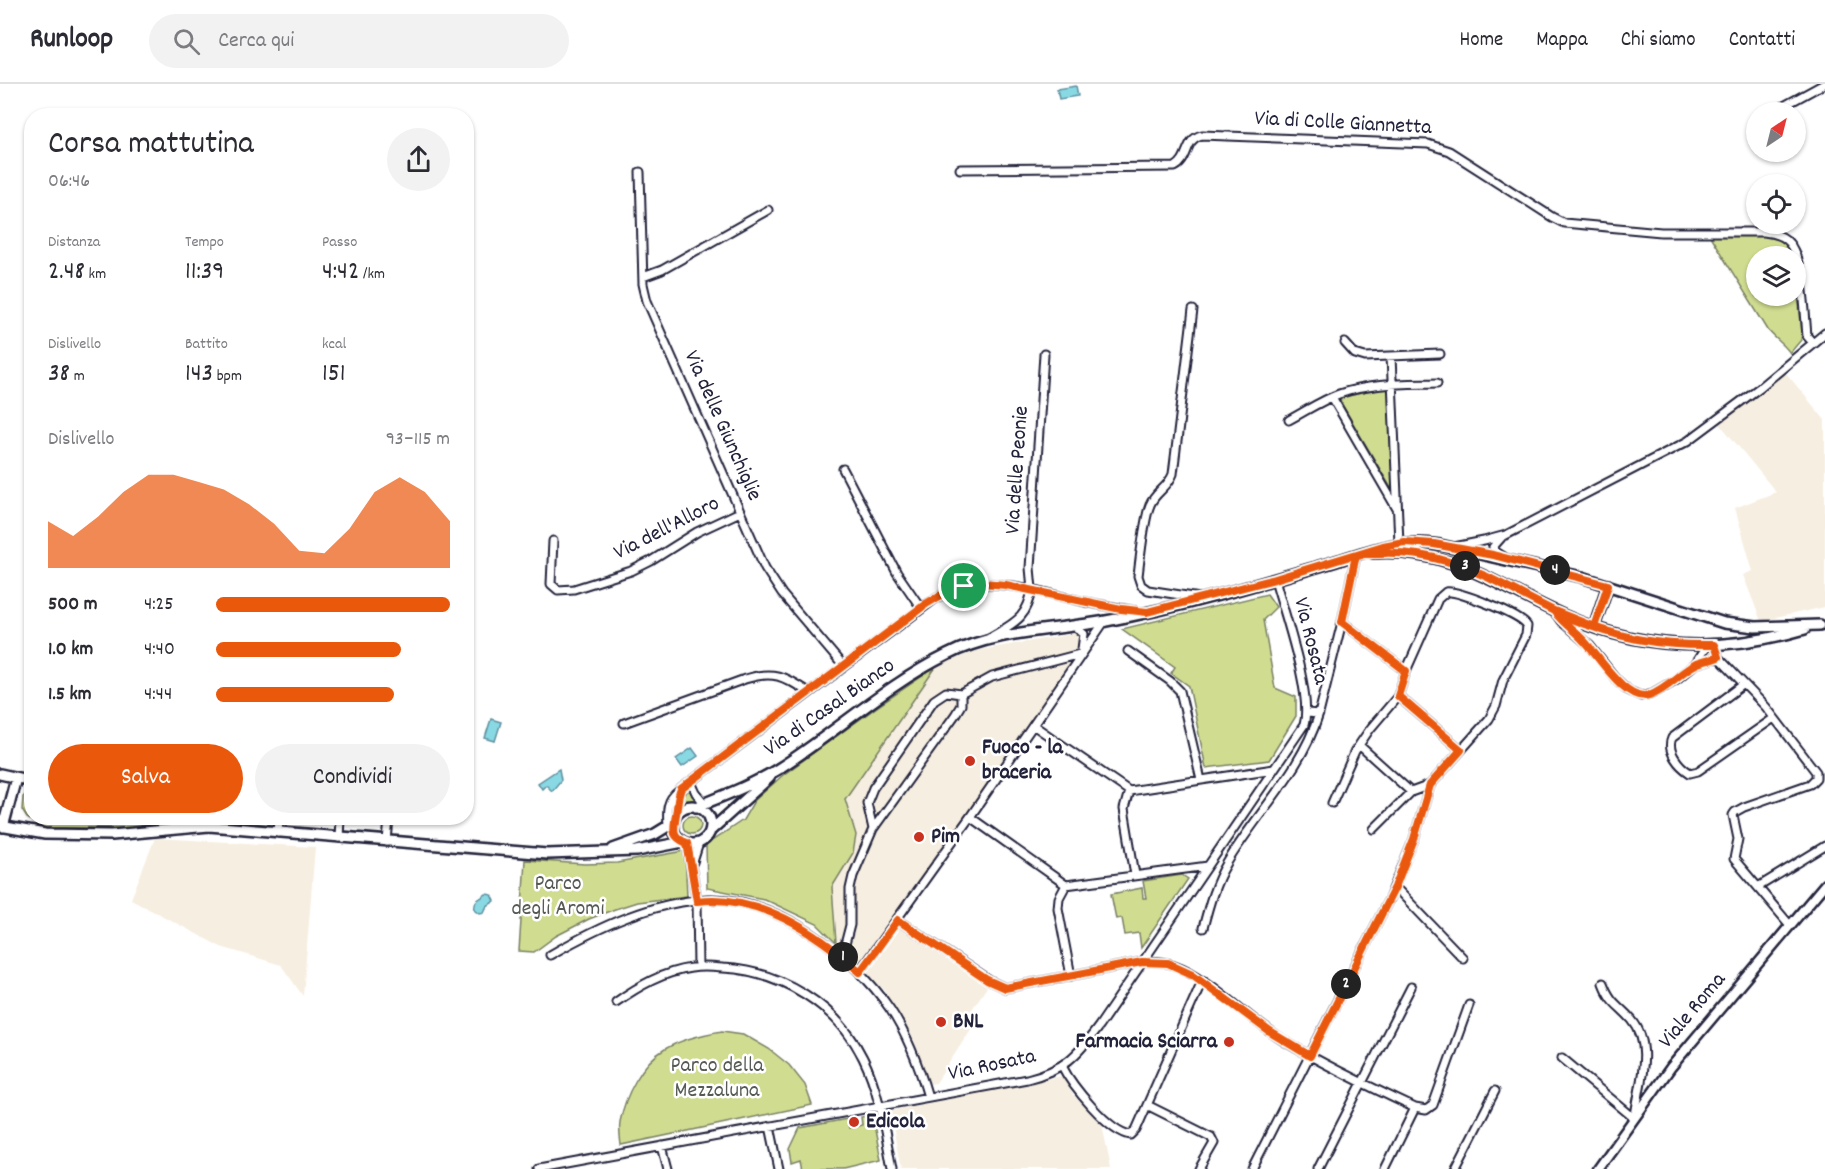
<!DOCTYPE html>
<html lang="it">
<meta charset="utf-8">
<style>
body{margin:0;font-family:Dekko,sans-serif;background:#f2f2f3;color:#2b2b33;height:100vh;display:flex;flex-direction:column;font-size:22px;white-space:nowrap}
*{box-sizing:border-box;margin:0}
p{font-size:20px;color:#7c7c81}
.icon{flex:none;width:33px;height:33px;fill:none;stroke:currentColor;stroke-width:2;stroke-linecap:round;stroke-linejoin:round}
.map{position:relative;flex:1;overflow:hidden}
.details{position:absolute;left:24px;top:24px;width:450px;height:717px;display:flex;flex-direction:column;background:#fff;border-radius:24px;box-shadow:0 2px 4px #0004}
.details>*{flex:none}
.needle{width:39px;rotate:35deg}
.fabs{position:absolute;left:1746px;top:18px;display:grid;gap:12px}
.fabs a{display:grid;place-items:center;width:60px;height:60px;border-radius:50%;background:#fff;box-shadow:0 2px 4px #0004;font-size:30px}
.pin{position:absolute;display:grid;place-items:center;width:51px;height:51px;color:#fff;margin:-26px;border:3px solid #fff;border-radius:50%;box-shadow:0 2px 6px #0007}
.km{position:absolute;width:30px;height:30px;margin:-15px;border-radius:50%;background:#222;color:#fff;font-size:16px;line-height:30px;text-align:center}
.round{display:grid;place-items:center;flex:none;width:63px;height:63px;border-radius:32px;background:#f2f2f3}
.summary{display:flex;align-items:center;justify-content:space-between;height:102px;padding:0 24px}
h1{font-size:33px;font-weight:600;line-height:45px}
.figures{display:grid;grid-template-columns:repeat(3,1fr);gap:9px;height:102px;padding:6px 24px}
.figures div{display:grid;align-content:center}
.figures b{font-size:26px;font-weight:600}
.figures small{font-size:16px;font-weight:400}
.figures p{font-size:16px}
.chart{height:168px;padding:12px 24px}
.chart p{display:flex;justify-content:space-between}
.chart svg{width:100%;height:108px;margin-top:6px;fill:#ea580c;opacity:.7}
.primary-button{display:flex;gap:12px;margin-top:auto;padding:12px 24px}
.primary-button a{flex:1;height:69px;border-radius:36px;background:#ea580c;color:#fff;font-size:24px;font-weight:600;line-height:69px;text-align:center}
.primary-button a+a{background:#f2f2f3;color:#2b2b33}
ul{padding:0 24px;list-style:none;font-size:20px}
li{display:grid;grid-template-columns:96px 72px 1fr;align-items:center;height:45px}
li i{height:15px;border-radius:8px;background:#ea580c}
header{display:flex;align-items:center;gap:36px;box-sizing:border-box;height:84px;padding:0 30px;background:#fff;border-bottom:2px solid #e1e1e2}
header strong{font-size:28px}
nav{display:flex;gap:33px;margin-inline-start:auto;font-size:21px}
.search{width:420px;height:54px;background:#f2f2f3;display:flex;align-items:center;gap:15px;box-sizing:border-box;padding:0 21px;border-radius:33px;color:#7c7c81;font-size:22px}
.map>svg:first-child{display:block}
.built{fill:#f6eee0}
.green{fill:#d0dd90;stroke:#798066;stroke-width:1.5}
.water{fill:#88d9e3;stroke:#5f90a0;stroke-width:1.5}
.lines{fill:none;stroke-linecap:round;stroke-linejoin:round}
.minor-casing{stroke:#22223b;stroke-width:11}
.tertiary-casing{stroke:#22223b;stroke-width:13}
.secondary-casing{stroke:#22223b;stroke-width:14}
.minor{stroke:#fff;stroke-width:7}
.tertiary{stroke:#fff;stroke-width:8}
.secondary{stroke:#fff;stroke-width:9}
.route-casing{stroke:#fff;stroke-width:12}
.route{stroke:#ea580c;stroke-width:8}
.poi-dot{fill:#c8321e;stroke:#fff;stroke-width:2}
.labels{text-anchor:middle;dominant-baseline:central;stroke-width:5;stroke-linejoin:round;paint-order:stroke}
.street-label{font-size:22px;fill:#22223b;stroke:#fff}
.poi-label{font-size:22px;font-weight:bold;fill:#22223b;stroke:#fff;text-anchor:start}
.park-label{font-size:22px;fill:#565a54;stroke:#fff}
</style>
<header>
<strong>Runloop</strong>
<div class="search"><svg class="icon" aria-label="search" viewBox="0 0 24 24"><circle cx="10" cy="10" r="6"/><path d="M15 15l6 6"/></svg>Cerca qui</div>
<nav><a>Home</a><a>Mappa</a><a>Chi siamo</a><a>Contatti</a></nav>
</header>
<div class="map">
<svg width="1825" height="1085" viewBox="0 0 1825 1085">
<rect width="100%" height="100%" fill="#fff"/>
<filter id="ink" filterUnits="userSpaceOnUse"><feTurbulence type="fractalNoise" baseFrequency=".0167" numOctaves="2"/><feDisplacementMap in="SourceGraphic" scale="12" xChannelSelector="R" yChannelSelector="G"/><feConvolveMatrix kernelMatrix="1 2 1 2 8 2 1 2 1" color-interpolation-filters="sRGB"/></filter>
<g filter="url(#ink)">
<!-- built -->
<path class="built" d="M1786,289L1825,336V523L1761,537L1743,491L1753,487L1735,424L1776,408L1720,340Z
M1096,546L864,879L836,859L832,803L853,769L856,751L845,716L936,583L975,567Z
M155,754L315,763L303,912L281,881L221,863L131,815Z
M900,843L987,903L966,934L973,942L936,999L930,1000L914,956L885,907L868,889Z
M1062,992L1073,1011L1102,1040L1111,1085H901L890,1027Z"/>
<!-- green -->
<path class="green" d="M1768,151L1785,157L1793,172H1756V212H1796V192L1802,249L1801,256L1790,269C1784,260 1775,255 1768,246L1710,152Z
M1387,304L1391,308L1394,402L1391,404L1340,317L1343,313Z
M1267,510L1276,523L1263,536L1275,604L1296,613V632L1269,676L1206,684L1189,602L1171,589L1175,583L1122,545Z
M936,583L845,715L856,751L853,769L832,803L836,859L817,840L764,815L707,804L706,761L743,736L754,717L783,691L877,623Z
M31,705L32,734H140L151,737L148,741L134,744H43L27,734L22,726L23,713Z
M689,706L697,716L680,724L682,712Z
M683 741a9 9 0 1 1 18 0a9 9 0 1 1-18 0Z
M685,767L687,812L637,818L615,825L589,835L556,852L534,868L519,867L525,776L585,780L617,779Z
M1182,791L1188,795L1141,864L1139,849L1125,851L1122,834L1116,835L1111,810L1142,804L1143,814H1146L1143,797Z
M722,947L743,950L769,965L789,981L805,1001L812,1021L621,1061C620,1054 619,1045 620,1038C625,1012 641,979 665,965C682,955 704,950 722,947Z
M872,1031L881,1076L843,1085H803L801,1075L792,1078L790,1065L800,1044L847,1035L849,1044L862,1041L861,1033Z"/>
<!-- water -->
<path class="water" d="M1076,2L1078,12L1059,15L1057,5Z
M491,635L501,638L495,657L485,654Z
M692,664L698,672L682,683L676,675Z
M559,685L561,696L552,707L546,701L542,705L538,699Z
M486,810L492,811L495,817L487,822L484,828L480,829L475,825C473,815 481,815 486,810Z"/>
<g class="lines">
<!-- minor casing -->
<g class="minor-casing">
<path id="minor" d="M1780,24L1824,0
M960,85L1175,83C1190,75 1184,55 1202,51L1428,60L1449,67L1552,133L1564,139L1661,148H1764C1773,149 1783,151 1789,159C1803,174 1805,230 1807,252L1813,259L1759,304L1688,357L1506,451L1484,457L1454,463
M640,88L643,200L647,217L765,484L782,510L844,583
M643,193L662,186L768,126
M1193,226L1173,390C1168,404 1155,408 1150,421C1144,435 1140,476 1138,492L1141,501L1148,506L1200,514
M1345,259L1355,270L1365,273L1440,270
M1813,259L1825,249
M1391,272L1399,459
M1332,313L1397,425
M1289,336C1306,327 1322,316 1339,310C1370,299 1404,300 1437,299
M843,385L897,489L921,524
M1501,454L1493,463L1496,468L1504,473
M553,457L551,500L558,506L574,505L631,487L651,477L697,448L740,428
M1554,527L1561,537L1590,562L1616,595L1629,607L1641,612L1653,609L1677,595L1695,580L1707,561
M1342,538L1406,587L1398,612L1461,666
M1074,542L1084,550L1082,565
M989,554C1012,540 1028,535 1032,505L1085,518L1141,528
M1714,561L1718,573L1766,623L1816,688V694L1810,700L1744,723L1735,728L1733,731L1738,755L1734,775L1789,840
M1128,567L1170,597L1180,607L1201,696
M1695,580L1718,573
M1744,600L1672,654C1666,667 1679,682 1690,689L1698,687L1774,634
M961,610L992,593L1080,570
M1319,630L1342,538L1356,471
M624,639L745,595C773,586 784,592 808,608
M1033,641L1129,707L1274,685
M1359,661L1411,708
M691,698L696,709L705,720
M1129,707L1124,725L1135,791
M1332,719L1355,667L1370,645L1398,612
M676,731V717L681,705L936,514C967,495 998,499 1032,505L1030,484L1044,270
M970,733L1066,801L1208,782
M668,742C667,727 666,716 679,707
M873,745L867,719L873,704L934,616L946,608L961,610
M1374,745L1411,708L1430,701L1489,635L1496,622L1503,596L1526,551L1527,542C1520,531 1458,506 1446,508L1438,515L1406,587
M278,749L279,734
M339,754L340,734
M387,758L389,734
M687,759L697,817L698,883
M693,778L699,759
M1066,801L1059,814L1058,824L1071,892
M1395,803L1463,874
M1758,803L1825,762
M898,836L990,897L1005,904L1142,878C1152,877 1163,877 1174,881C1210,893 1249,936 1284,957C1326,982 1370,1003 1415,1024
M1203,844C1209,821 1215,799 1227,779C1257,728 1301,688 1319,630L1307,629
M550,871C599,843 651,818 708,815C776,813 854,871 890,925C908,952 919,982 928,1013
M842,872L850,841V805L853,792L873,745L955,631L961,621V610
M859,888L970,733L1104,538
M1603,899C1611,920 1618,920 1632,936C1654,962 1639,1001 1635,1032
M616,918C639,902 663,888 691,884C702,882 712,883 723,884C781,887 837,921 863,974C880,1008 885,1049 892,1085
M1562,974L1634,1034
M1062,982C1072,1002 1109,1048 1131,1051L1136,1046L1202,897
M1147,1021L1211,1053L1214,1059L1199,1085
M770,1042L779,1085
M662,1062L668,1085
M539,1085L1027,995C1064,986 1077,972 1099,942L1304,641C1313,611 1284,529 1275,495
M1252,1085L1389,815L1414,755L1430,701
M1318,1085L1411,903
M1385,1085L1415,1024L1426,1026L1433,1021L1469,921
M1455,1085L1495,1007"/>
</g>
<!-- tertiary casing -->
<g class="tertiary-casing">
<path id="tertiary" d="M1598,1085L1671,983L1825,800"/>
</g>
<!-- secondary casing -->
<g class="secondary-casing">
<path id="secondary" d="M1373,469C1454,464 1496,502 1565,532C1643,567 1723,569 1805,545
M1594,543L1608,501
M0,690L32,697
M673 741a19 19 0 1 1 38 0a19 19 0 1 1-38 0Z
M696,723C723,712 753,701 778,685C835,649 886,601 947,571C996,546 1053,547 1106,537C1182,523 1256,501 1330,479C1369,467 1398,454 1440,461L1582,493L1724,539L1755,543L1820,541
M178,734L204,741
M0,742L45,750L112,751L209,742L547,770L637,767L683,758
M3,743L16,694
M710,747L769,694
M613,765L655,750L673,739"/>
</g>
<!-- minor -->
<use href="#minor" class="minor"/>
<!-- tertiary -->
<use href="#tertiary" class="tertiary"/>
<!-- secondary -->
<use href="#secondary" class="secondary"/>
</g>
</g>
<g class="lines" filter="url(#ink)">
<!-- route casing -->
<g class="route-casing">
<path id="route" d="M964,502L941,511L926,520L681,705C677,714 678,721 676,730C674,745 670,752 687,759L697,817C757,809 818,849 860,888L898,836L987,896L1005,904L1142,878L1168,879L1192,890L1270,948L1310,972L1395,803L1414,755L1430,701L1461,666L1398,612L1406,587L1342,538L1356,471C1444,459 1489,496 1564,532C1617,554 1657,562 1714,561L1718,573C1711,576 1703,577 1696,580C1680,588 1668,604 1649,611C1626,619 1598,571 1584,557C1574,546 1563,539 1554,527L1594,543L1608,501L1493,471L1434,460L1404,458L1383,462L1275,495L1147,528L1121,525L1006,501L983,499L964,502"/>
</g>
<!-- route -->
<use href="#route" class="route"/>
</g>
<!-- markers -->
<g class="poi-dot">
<circle cx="970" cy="677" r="6"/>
<circle cx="919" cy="753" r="6"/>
<circle cx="941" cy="938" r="6"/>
<circle cx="1229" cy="958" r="6"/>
<circle cx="854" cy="1038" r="6"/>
</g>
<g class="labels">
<!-- street labels -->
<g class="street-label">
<text transform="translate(1343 40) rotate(3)">Via di Colle Giannetta</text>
<text transform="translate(722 342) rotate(66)">Via delle Giunchiglie</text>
<text transform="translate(1018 386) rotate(-86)">Via delle Peonie</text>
<text transform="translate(667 445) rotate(-27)">Via dell'Alloro</text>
<text transform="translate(1310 557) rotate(76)">Via Rosata</text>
<text transform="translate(830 624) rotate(-35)">Via di Casal Bianco</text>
<text transform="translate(1693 927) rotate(-50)">Viale Roma</text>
<text transform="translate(992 982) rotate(-12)">Via Rosata</text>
</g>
<!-- poi labels -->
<g class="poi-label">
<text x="982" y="664">Fuoco - la<tspan x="982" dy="25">braceria</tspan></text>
<text x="931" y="753">Pim</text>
<text x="953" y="938">BNL</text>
<text x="1217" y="958" text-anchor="end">Farmacia Sciarra</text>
<text x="866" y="1038">Edicola</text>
</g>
<!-- park labels -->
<g class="park-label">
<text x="558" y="800">Parco<tspan x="558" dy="25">degli Aromi</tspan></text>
<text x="717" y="982">Parco della<tspan x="717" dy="25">Mezzaluna</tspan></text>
</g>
</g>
</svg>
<div class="fabs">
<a><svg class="needle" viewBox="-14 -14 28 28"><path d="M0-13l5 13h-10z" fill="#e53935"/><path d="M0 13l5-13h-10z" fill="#7c7c81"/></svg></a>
<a><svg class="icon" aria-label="locate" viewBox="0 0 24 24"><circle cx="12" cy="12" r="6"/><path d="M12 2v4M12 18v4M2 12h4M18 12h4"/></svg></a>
<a><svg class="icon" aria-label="layers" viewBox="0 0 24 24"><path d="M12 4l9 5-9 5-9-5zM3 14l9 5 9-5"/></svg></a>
</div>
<div class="pin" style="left:964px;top:502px;background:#1e9e55"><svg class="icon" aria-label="arrive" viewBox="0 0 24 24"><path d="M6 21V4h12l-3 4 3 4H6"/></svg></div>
<b class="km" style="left:843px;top:873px">1</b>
<b class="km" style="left:1346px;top:900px">2</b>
<b class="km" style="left:1465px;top:482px">3</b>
<b class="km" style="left:1555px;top:486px">4</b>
<section class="details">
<div class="summary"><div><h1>Corsa mattutina</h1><p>06:46</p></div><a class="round"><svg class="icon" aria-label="share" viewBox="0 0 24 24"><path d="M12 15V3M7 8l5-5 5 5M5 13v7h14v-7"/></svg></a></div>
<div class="figures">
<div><p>Distanza</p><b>2.48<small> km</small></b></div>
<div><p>Tempo</p><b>11:39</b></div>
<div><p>Passo</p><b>4:42<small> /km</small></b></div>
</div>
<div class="figures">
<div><p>Dislivello</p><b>38<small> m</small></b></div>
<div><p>Battito</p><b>143<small> bpm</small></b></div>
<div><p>kcal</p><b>151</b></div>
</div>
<div class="chart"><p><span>Dislivello</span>93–115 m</p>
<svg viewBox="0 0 160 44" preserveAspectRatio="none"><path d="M0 44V25L10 31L20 23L30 13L40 6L50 6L60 9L70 12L80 18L90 26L100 37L110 38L120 28L130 13L140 7L150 13L160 25V44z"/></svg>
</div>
<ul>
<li><b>500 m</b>4:25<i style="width:100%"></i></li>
<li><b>1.0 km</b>4:40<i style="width:79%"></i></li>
<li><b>1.5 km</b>4:44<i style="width:76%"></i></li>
</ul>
<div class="primary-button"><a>Salva</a><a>Condividi</a></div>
</section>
</div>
